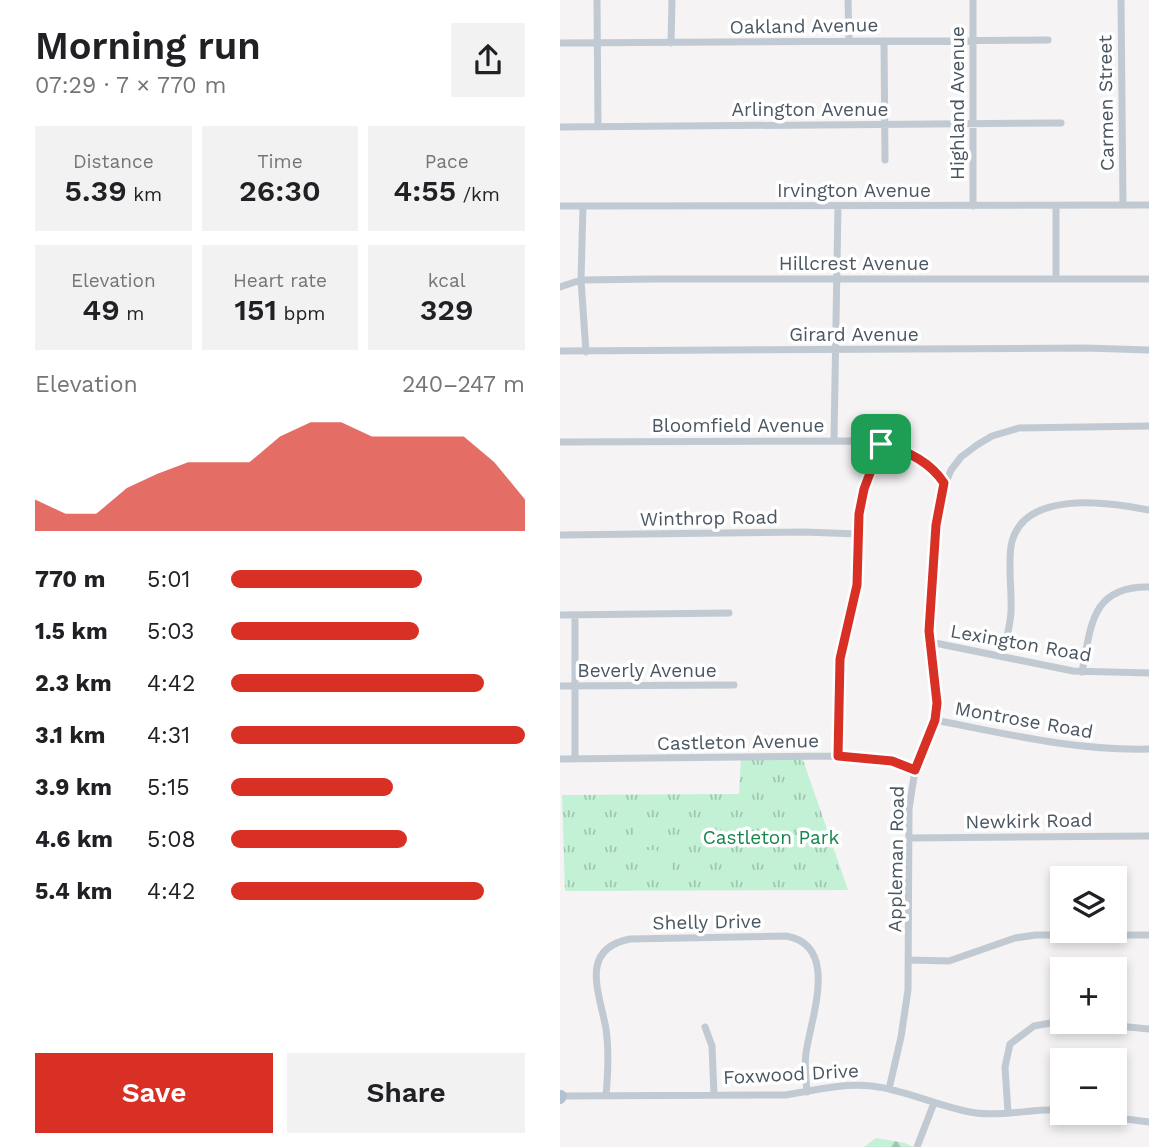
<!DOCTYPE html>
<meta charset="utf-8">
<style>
body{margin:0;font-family:"Work Sans",sans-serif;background:#f2f2f2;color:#202124;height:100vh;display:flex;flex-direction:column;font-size:26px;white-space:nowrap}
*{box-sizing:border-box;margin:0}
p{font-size:23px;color:#757577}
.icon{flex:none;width:38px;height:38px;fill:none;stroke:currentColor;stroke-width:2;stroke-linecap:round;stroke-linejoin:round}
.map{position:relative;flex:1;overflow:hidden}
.sheet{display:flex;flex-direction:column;background:#fff;width:560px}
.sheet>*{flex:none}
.buttons{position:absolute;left:490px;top:866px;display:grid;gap:14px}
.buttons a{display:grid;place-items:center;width:77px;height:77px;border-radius:0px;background:#fff;box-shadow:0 4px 10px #0003;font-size:35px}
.pin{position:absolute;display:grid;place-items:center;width:60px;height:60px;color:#fff;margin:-30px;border-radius:14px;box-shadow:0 4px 10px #0006}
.round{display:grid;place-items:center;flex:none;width:74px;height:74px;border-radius:0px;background:#f2f2f2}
.summary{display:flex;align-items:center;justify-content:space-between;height:119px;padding:0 35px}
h1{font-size:38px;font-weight:600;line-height:52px}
.figures{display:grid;grid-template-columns:repeat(3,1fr);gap:10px;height:119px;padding:7px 35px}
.figures div{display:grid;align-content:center;border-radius:0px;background:#f2f2f2;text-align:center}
.figures b{font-size:30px;font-weight:600}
.figures small{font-size:19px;font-weight:400}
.figures p{font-size:19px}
.chart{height:196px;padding:14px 35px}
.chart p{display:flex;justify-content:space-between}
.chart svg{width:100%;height:126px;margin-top:7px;fill:#d93025;opacity:.7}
.primary-button{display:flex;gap:14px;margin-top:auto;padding:14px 35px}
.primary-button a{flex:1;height:80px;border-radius:0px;background:#d93025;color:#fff;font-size:28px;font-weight:600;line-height:80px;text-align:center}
.primary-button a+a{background:#f2f2f2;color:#202124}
ul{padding:0 35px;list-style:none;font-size:23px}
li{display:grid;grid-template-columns:112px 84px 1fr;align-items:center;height:52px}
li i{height:18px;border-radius:9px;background:#d93025}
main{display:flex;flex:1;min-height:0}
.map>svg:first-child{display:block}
.forest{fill:url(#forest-firs)}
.park{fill:url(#park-tufts)}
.pitch{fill:#c3f1d5}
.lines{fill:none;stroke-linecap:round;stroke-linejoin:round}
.street{stroke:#c1cad2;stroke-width:7}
.primary{stroke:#b3c2d1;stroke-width:12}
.route-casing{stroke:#fff;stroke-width:14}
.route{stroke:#d93025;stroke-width:9}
.labels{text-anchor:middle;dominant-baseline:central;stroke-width:7;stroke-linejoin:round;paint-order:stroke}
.street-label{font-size:19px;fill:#4a5661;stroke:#fff}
.park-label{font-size:19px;fill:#17864f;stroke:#fff}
</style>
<main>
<section class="sheet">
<div class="summary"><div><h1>Morning run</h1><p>07:29 · 7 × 770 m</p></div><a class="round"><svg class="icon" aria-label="share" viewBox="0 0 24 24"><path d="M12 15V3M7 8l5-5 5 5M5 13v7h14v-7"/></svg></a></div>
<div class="figures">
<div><p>Distance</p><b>5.39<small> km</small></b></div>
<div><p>Time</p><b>26:30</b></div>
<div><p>Pace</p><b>4:55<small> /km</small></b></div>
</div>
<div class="figures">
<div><p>Elevation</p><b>49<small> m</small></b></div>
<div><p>Heart rate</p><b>151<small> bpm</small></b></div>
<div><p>kcal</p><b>329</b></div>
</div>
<div class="chart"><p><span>Elevation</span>240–247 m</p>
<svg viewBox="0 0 160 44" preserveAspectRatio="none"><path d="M0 44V33L10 38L20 38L30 29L40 24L50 20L60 20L70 20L80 11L90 6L100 6L110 11L120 11L130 11L140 11L150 20L160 33V44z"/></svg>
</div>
<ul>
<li><b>770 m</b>5:01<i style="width:65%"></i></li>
<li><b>1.5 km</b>5:03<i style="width:64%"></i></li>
<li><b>2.3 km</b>4:42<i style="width:86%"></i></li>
<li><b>3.1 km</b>4:31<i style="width:100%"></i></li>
<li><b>3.9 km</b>5:15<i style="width:55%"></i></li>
<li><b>4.6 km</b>5:08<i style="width:60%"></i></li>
<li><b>5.4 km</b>4:42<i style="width:86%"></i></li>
</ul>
<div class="primary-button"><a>Save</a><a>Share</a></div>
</section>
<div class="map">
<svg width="589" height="1147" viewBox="0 0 589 1147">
<defs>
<pattern id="forest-firs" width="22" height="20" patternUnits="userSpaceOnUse" patternTransform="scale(1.75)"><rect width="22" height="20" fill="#c3f1d5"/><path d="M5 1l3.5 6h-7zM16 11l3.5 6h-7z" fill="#a0c6b0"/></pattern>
<pattern id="park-tufts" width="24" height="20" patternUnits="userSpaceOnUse" patternTransform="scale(1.75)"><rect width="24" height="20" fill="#c3f1d5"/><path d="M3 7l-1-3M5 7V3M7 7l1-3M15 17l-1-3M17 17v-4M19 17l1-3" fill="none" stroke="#a0c6b0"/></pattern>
</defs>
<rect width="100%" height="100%" fill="#f5f3f3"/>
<!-- forest -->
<path class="forest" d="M316,1138L345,1143L353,1147H304Z"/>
<!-- park -->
<path class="park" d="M242,757L288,890L5,891L2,795L179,794L181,758Z"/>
<!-- pitch -->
<path class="pitch" d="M209,800L211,801C210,809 213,810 214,818C217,837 192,829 185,821L186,807L206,802Z
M73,828H97V839H73Z
M83,850H97L96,874H83Z
M98,850H112V874H98Z"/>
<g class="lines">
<!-- street -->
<path class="street" d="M37,0L38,127
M288,0L289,40
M413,0V206
M561,0L563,205
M324,41L325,160
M0,43L488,40
M111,43L112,0
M0,127L501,123
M0,206L589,205
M23,206L21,280L26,352
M496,206V279
M0,287L21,280L96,279H589
M0,351L525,348L589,350
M274,440L278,206
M0,442L302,441C334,446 365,455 384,483
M0,535L244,532L298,534
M0,615L169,613
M15,615V759
M370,642L513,671L589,673
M443,655C446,640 450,627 451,612C452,591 448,567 451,546C461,489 548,502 589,510
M522,672C531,626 531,586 589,587
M0,686L174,685
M375,720C447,734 516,751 589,749
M278,756L280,659L297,585L299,514L304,489L321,444
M0,759L278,756L332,761L355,770
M349,838L589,836
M349,960L389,961L455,938L476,935H589
M518,1022L589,1029
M145,1027L152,1046L154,1095
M329,1089L341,1037L348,990L349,809L355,770L375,720L377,703L369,630L376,525L380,497L391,470L401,457L417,445L432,436L459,428L589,426
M46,1095C48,1074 49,1051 46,1029C40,994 18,949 70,939L226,936C280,945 251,1017 246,1053C244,1066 246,1079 247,1092
M0,1096L226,1095C254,1090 284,1083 312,1086C348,1090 380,1108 416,1113C445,1117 473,1108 502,1110
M448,1113L445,1067L450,1044L474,1026L502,1021
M521,1113L589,1122
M357,1147L374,1103"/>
<!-- primary -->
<path class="primary" d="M0,1098L1,1096"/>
</g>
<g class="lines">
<!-- route casing -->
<g class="route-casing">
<path id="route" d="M321,444C346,450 370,462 384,483L376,525L369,631L377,703L375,720L355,770L332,761L278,756L280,659L297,585L299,514L304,489Z"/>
</g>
<!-- route -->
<use href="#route" class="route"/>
</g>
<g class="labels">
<!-- street labels -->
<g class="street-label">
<text transform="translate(244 26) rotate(-1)">Oakland Avenue</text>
<text transform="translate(397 103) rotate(-90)">Highland Avenue</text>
<text transform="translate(546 103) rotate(-91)">Carmen Street</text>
<text x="250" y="109">Arlington Avenue</text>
<text x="294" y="190">Irvington Avenue</text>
<text x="294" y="263">Hillcrest Avenue</text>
<text x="294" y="334">Girard Avenue</text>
<text x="178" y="425">Bloomfield Avenue</text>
<text transform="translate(149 518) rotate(-1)">Winthrop Road</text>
<text transform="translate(461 643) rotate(10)">Lexington Road</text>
<text x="87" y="670">Beverly Avenue</text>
<text transform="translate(464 720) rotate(10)">Montrose Road</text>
<text transform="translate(178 742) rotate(-1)">Castleton Avenue</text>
<text transform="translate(469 821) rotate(-1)">Newkirk Road</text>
<text transform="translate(336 859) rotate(-89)">Appleman Road</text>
<text transform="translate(147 922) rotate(-1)">Shelly Drive</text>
<text transform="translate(231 1074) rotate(-3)">Foxwood Drive</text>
</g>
<!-- park labels -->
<g class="park-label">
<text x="211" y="837">Castleton Park</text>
</g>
</g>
</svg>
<div class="buttons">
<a><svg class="icon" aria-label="layers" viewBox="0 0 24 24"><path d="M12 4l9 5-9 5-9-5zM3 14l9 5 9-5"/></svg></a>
<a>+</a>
<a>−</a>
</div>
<div class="pin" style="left:321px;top:444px;background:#1e9e55"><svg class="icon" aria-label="arrive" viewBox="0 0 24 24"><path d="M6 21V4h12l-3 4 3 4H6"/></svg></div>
</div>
</main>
